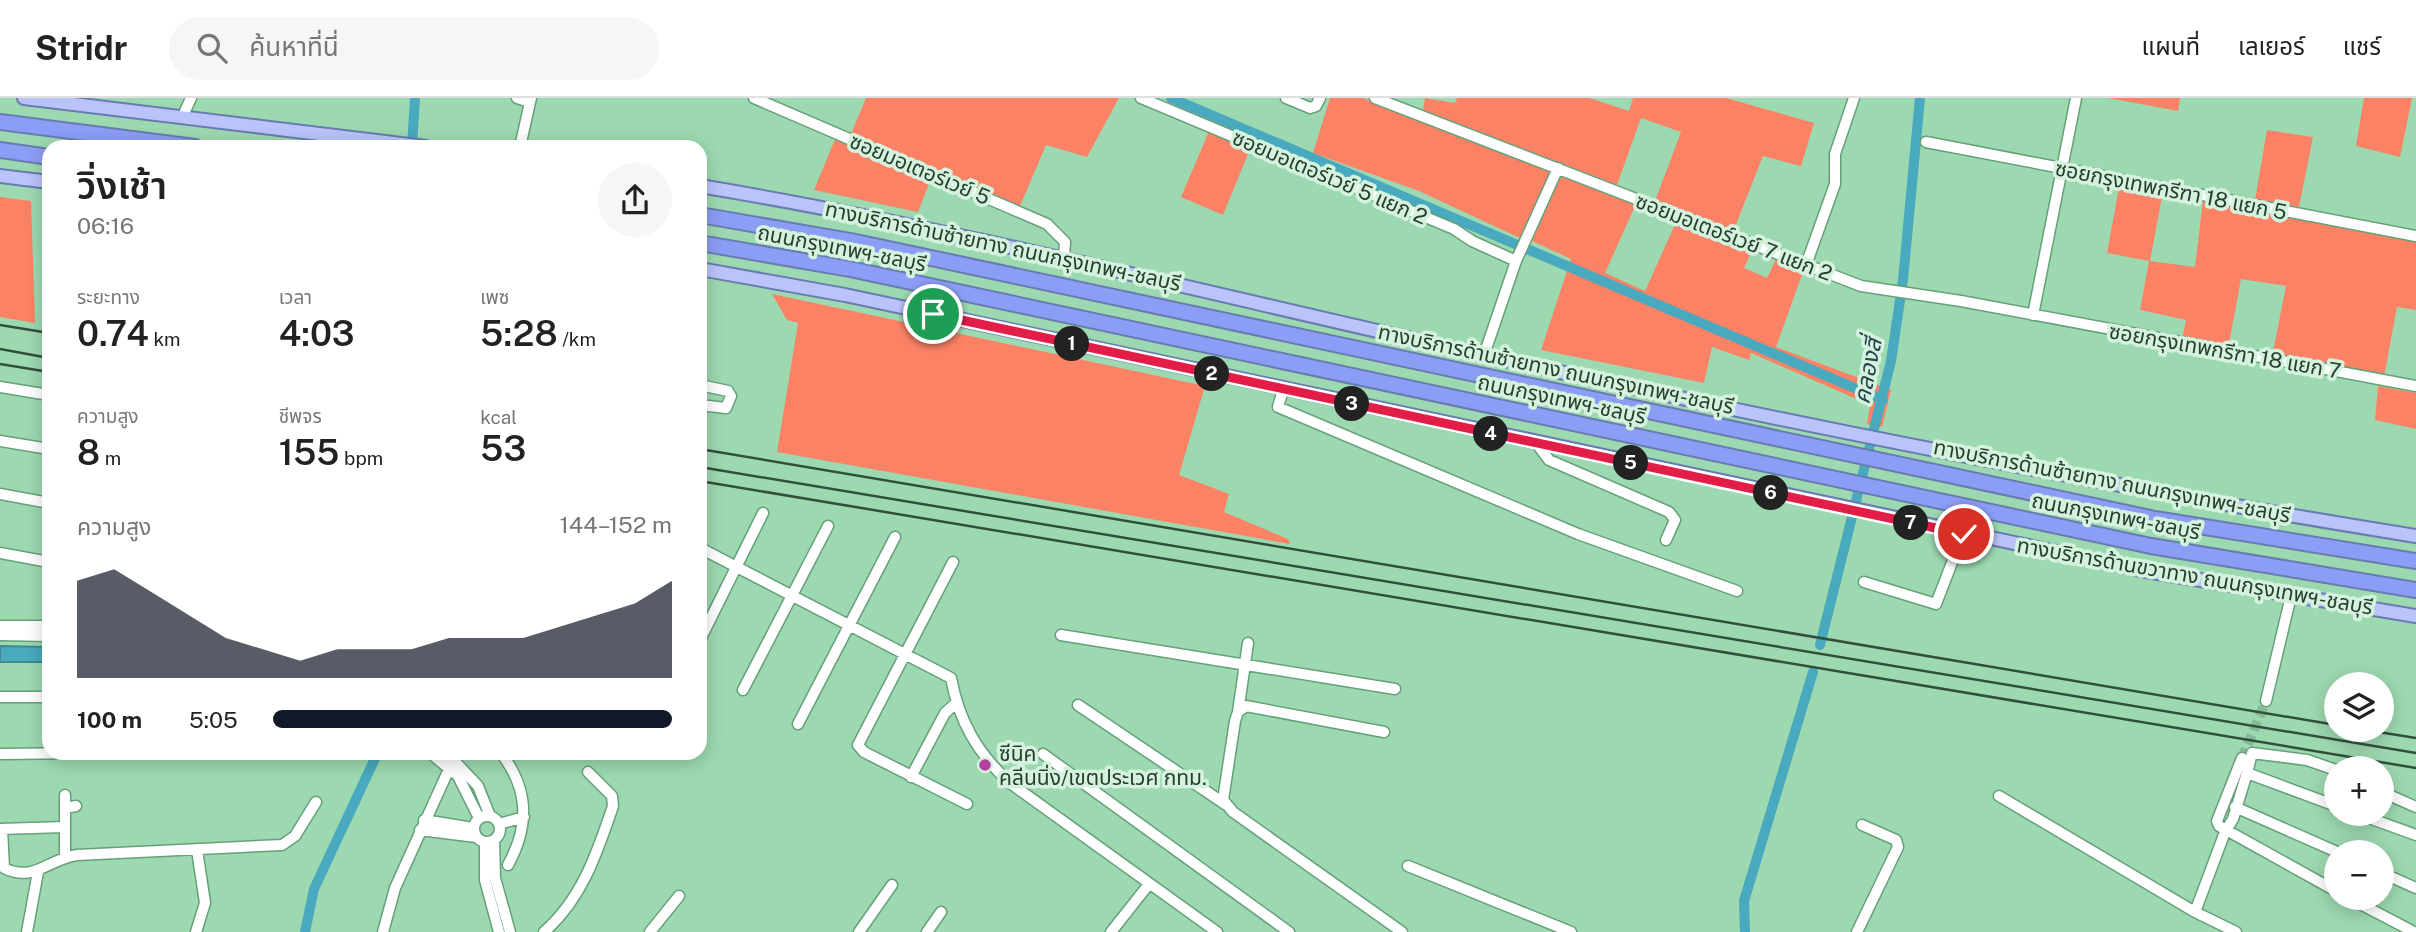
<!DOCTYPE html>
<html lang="th">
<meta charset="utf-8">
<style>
body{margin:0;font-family:"Public Sans","Noto Sans Thai",sans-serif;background:#f6f6f6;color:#222;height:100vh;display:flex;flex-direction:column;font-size:26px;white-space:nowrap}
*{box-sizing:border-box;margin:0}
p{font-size:23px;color:#767676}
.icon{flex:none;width:38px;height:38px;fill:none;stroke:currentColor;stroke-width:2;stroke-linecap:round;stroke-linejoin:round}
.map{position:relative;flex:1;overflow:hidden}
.panel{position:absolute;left:42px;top:42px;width:665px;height:620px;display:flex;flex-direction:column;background:#fff;border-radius:21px;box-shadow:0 4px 18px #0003}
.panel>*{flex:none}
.controls{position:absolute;left:2324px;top:574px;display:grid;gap:14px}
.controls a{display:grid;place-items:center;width:70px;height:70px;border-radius:50%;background:#fff;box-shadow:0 4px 18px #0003;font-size:35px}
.pin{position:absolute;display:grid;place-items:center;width:60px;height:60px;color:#fff;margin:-30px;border:4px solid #fff;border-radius:50%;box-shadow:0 2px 7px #0007}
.km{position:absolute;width:35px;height:35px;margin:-18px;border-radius:50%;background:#222;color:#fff;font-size:19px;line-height:35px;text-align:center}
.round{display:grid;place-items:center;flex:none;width:74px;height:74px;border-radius:37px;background:#f6f6f6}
.overview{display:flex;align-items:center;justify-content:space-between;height:119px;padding:0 35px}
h1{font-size:38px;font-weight:600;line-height:52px}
.figures{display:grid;grid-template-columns:repeat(3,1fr);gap:10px;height:119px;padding:7px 35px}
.figures div{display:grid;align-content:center}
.figures b{font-size:35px;font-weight:600}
.figures small{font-size:19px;font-weight:400}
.figures p{font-size:19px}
.chart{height:196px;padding:14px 35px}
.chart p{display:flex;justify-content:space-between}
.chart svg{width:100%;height:126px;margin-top:7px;fill:#111827;opacity:.7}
ul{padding:0 35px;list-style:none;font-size:23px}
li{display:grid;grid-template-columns:112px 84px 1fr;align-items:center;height:52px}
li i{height:18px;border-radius:9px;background:#111827}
header{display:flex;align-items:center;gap:42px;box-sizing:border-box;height:98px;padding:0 35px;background:#fff;border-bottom:2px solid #e0e0e0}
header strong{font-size:33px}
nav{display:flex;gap:38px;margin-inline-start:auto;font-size:24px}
.search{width:490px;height:63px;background:#f6f6f6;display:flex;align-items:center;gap:18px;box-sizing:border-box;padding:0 24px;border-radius:38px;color:#767676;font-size:26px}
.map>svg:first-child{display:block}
.green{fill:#fc8265}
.water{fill:#49a9be;stroke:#3e8993;stroke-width:2}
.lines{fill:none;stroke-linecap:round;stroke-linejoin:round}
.canal{stroke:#49a9be;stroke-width:10}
.minor-tunnel{stroke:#85ba96;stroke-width:10;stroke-dasharray:10 5;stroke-linecap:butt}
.minor-casing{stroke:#65a07a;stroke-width:13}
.major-casing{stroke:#687cb0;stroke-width:16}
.highway-casing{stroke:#687cb0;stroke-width:18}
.minor{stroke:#fff;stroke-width:10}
.major{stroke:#bac4fa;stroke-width:12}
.highway{stroke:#8c9df6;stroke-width:14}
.rail{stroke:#324f3c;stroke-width:2.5}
.route-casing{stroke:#fff;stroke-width:14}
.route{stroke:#e11d48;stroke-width:9}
.poi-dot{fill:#b1429f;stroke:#d4f2dd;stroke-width:2.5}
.labels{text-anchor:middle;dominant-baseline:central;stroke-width:7;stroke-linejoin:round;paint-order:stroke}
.street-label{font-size:21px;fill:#263f2f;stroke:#d4f2dd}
.poi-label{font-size:21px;fill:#263f2f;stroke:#d4f2dd;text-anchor:start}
.water-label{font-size:23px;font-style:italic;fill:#27454c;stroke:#d4f2dd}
</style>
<header>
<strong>Stridr</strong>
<div class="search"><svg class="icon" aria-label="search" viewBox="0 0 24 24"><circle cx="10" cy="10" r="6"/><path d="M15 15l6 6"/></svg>ค้นหาที่นี่</div>
<nav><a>แผนที่</a><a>เลเยอร์</a><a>แชร์</a></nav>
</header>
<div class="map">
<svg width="2416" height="834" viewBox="0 0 2416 834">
<rect width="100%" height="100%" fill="#9dd9b0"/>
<!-- green -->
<path class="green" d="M866,0H1119L1087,59L1046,47L1020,108L851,36Z
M1330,0H1363L1552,73L1520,140L1419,93L1313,55Z
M1425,0L1455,5L1457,0H1589L1629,13L1633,0H1726L1814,25L1801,68L1763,58L1733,134L1655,103L1681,34L1641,20L1617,87L1423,12Z
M2108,0H2180L2178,13Z
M2364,0H2412L2400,59L2356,48Z
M2267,32L2313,39L2299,109L2255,102Z
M1209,33L1250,51L1223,117L1181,99Z
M836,39L931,81L918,114L814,92Z
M1566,78L1636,106L1605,175L1645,193L1677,122L1753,150L1744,170L1767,180L1776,161L1804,171L1776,249L1891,292L1882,329L1867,326L1870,307L1751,255L1749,262L1712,249L1704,285L1541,252L1571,161L1532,143L1559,81Z
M2120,84L2163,93L2150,163L2195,169L2203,102L2416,140V212L2397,209L2384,279L2272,259L2286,188L2241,181L2228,251L2182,242L2186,222L2140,212L2149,163L2107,155Z
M0,99L31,103L35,225L0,219Z
M772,196L1205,288L1179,377L1229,396L1224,414L1288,441L1290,446L777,354L798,225L787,222Z
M2378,288L2416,295V331L2375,322Z"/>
<!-- water -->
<path class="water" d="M0,548L49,549V564H0Z"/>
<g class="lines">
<!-- canal -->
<path class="canal" d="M1171,0L1883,302
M412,49L415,0
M1820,547L1891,263L1903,182L1920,0
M305,834L314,791L378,654
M1745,834L1744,803L1813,574"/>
<!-- minor-tunnel -->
<path class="minor-tunnel" d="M2242,660L2266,603"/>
<!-- minor casing -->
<g class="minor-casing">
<path id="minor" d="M517,0L530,4
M754,0L1047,126L1065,144L1064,160
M1141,0L1454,131L1472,143L1516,163
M1286,0L1310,10L1316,8L1320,0
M1375,0L1861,188L1961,203L2416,288
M182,20L191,0
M1926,44L2416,138
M520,49L531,0
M1806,167L1835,86V56L1854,0
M2033,217L2076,0
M1484,257L1516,163L1558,70
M700,287L728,293L731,298L726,310L700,307
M0,289L49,297
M1283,292L1278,309L1578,436L1737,493
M0,343L49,351
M1537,346L1549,362L1669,414L1675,422L1666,442
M0,396L49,405
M700,450L951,580C959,623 977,655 1010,685L1217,834
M0,455L49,464
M953,464L858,647L864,654L967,706
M1864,484L1936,506L1963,436
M0,528H49
M0,537L49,538
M1061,537L1395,591
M700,542L763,415
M743,592L828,428
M0,599H49
M2266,603L2291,498
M1078,607L1225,706
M1238,614L1248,545
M798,626L895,439
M1384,634L1246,608L1238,614L1235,623L1223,702L1233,714L1402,834
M429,654L458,678L479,720
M446,654L478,688L490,718
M500,654C529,690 530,727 508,767
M0,656L174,654
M1043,656L1289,834
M2242,660L2217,723L2219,728L2336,793
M2336,672L2307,662L2252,655L2247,675L2336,708
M911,679L945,615L956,605
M2382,694L2416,709
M1999,698L2195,814L2225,734L2233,721L2247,675
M2235,709L2337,754
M65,710L76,708
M2358,716L2416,737
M474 731a13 13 0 1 1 26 0a13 13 0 1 1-26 0Z
M424,722L473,730
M499,726L524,719
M0,731L65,729
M2,731L4,770C34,785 48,761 77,757L282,747L295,738L316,704
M420,732L476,739
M494,742L495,780L510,834
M485,745V782L499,834
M65,759V697
M1408,768L1571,834
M2382,775L2416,790
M2349,800L2414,834
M2195,814L2236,834
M27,834L38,774
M196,834L205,805L197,752
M383,834L395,790L454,660
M544,834C582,801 597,755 613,708L612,698L588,674
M650,834L679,798
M859,834L892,787
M927,834L941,814
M1111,834L1149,786
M1857,834L1898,749L1896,742L1862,727"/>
</g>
<!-- major casing -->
<g class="major-casing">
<path id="major" d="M24,0L426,49
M0,78L49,84
M700,88C964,132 1222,199 1483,257C1792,326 2103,388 2416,438
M700,171L845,197L2146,473L2416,518"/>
</g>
<!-- highway casing -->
<g class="highway-casing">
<path id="highway" d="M0,24L195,49
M0,52L49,59
M700,117L856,144L2155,421L2416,463
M700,145L850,171L2151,448L2416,492"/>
</g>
<!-- minor -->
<use href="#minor" class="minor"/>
<!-- major -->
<use href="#major" class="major"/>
<!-- highway -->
<use href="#highway" class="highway"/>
<!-- rail -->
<path class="rail" d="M0,227L49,235
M0,251L49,260
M0,266L49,274
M700,351L2336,627
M700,369L2416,655
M700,383L2416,670
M2366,632L2416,640"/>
</g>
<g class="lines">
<!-- route casing -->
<g class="route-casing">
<path id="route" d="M933,216L1964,436"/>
</g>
<!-- route -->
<use href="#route" class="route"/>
</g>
<!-- markers -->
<circle class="poi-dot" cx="985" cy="667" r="7"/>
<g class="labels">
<!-- street labels -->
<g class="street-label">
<text transform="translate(920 71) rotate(23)">ซอยมอเตอร์เวย์ 5</text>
<text transform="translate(1330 79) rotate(23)">ซอยมอเตอร์เวย์ 5 แยก 2</text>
<text transform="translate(2171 92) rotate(11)">ซอยกรุงเทพกรีฑา 18 แยก 5</text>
<text transform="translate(1734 139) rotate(21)">ซอยมอเตอร์เวย์ 7 แยก 2</text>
<text transform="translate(1003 148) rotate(12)">ทางบริการด้านซ้ายทาง ถนนกรุงเทพฯ-ชลบุรี</text>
<text transform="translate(842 150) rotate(11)">ถนนกรุงเทพฯ-ชลบุรี</text>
<text transform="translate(2225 253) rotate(10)">ซอยกรุงเทพกรีฑา 18 แยก 7</text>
<text transform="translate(1556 271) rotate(12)">ทางบริการด้านซ้ายทาง ถนนกรุงเทพฯ-ชลบุรี</text>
<text transform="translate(1562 301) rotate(12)">ถนนกรุงเทพฯ-ชลบุรี</text>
<text transform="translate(2112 383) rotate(11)">ทางบริการด้านซ้ายทาง ถนนกรุงเทพฯ-ชลบุรี</text>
<text transform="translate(2116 418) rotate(11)">ถนนกรุงเทพฯ-ชลบุรี</text>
<text transform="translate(2195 478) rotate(10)">ทางบริการด้านขวาทาง ถนนกรุงเทพฯ-ชลบุรี</text>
</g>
<!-- poi labels -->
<g class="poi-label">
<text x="999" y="655">ซีนิค<tspan x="999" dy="24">คลีนนิ่ง/เขตประเวศ กทม.</tspan></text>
</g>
<!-- water labels -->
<g class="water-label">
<text transform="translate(1867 273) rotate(-79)">คลองสี่</text>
</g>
</g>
</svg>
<div class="controls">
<a><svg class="icon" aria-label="layers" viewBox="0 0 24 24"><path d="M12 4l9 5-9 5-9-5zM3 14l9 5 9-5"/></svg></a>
<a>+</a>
<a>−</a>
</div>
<div class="pin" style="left:933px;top:216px;background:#1e9e55"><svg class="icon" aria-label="arrive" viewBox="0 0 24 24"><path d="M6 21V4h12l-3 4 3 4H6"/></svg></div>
<div class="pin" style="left:1964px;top:436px;background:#d93025"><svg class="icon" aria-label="check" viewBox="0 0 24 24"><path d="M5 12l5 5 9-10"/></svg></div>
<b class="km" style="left:1072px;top:246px">1</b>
<b class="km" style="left:1212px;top:276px">2</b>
<b class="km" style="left:1352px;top:306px">3</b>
<b class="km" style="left:1491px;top:336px">4</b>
<b class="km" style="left:1631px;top:365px">5</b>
<b class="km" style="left:1771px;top:395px">6</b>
<b class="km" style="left:1911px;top:425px">7</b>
<section class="panel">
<div class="overview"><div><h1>วิ่งเช้า</h1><p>06:16</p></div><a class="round"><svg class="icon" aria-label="share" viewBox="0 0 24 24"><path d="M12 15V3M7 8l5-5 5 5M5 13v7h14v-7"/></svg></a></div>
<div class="figures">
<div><p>ระยะทาง</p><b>0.74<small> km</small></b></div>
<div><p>เวลา</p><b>4:03</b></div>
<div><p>เพซ</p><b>5:28<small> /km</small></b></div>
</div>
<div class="figures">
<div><p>ความสูง</p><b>8<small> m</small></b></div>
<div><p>ชีพจร</p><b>155<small> bpm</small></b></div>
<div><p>kcal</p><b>53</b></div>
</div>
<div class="chart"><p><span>ความสูง</span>144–152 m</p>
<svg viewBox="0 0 160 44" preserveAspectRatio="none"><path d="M0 44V10L10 6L20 14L30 22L40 30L50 34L60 38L70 34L80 34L90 34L100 30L110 30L120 30L130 26L140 22L150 18L160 10V44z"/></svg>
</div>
<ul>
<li><b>100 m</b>5:05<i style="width:100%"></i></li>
</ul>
</section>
</div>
